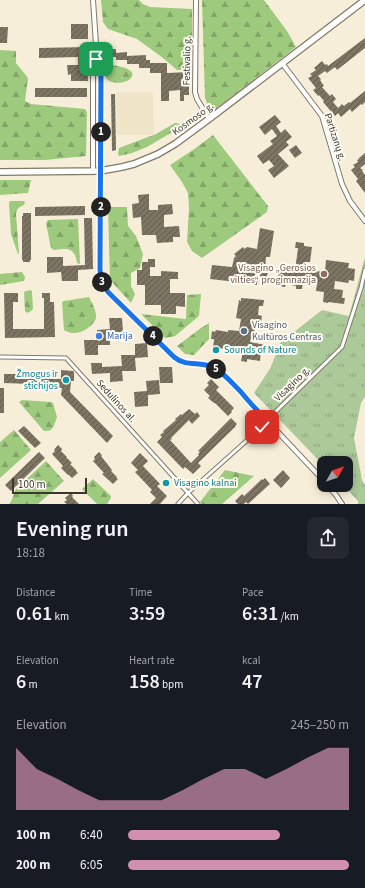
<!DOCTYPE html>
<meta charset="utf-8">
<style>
body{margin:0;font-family:"Source Sans 3",sans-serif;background:#242831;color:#f1f3f6;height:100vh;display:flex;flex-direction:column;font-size:15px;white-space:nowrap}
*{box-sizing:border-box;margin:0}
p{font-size:13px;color:#9ea1a6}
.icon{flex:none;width:22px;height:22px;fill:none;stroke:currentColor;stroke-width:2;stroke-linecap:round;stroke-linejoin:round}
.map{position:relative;height:504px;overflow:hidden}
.sheet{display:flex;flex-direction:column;background:#171b24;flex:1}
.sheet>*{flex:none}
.needle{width:26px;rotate:50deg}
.controls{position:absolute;left:317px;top:456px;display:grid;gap:8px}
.controls a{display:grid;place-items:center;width:36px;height:36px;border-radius:8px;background:#171b24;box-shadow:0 2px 10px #0003;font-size:20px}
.scale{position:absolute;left:12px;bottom:10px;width:75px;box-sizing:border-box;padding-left:4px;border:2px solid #3a372f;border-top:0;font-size:11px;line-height:14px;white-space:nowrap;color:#3a372f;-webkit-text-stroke:3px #fffcf3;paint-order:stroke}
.pin{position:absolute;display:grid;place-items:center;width:34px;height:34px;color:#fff;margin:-17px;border-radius:8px;box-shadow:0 2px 6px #0006}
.km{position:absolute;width:20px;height:20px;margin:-10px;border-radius:50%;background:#222;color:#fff;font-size:11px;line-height:20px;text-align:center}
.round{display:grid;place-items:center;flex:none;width:42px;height:42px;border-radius:8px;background:#242831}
.head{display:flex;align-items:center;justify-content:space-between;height:68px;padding:0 16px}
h1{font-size:22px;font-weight:600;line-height:30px}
.stats{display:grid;grid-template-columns:repeat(3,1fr);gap:6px;height:68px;padding:4px 16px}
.stats div{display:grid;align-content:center}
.stats b{font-size:20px;font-weight:600}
.stats small{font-size:11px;font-weight:400}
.stats p{font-size:11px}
.chart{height:112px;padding:8px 16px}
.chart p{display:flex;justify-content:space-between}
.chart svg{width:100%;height:72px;margin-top:4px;fill:#d191ae;opacity:.7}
ul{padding:0 16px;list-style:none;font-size:13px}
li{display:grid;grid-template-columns:64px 48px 1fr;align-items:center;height:30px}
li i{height:10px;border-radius:5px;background:#d191ae}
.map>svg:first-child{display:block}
.built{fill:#f0e5c9}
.forest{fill:url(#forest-firs)}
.park{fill:url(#park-tufts)}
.building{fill:url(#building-hatch)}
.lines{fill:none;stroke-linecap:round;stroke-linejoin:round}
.pedestrian-casing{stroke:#817967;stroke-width:5}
.minor-casing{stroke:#817967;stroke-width:6}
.secondary-casing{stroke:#817967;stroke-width:8}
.pedestrian{stroke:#fff;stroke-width:3}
.minor{stroke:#fff;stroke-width:4}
.secondary{stroke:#fff;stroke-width:5.5}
.route-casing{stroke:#fff;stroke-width:8}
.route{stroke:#1a73e8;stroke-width:5}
.education-dot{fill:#8d6e63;stroke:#fffcf3;stroke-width:1.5}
.service-dot{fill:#5c6f8a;stroke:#fffcf3;stroke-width:1.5}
.shop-dot{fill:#3f7fe0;stroke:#fffcf3;stroke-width:1.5}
.culture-dot{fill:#0f9aa8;stroke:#fffcf3;stroke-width:1.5}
.labels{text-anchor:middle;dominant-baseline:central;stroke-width:4;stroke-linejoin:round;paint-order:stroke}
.street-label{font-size:10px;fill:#3a372f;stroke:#fffcf3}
.education-label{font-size:10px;fill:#785e54;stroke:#fffcf3;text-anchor:end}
.service-label{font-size:10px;fill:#4e5e75;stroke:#fffcf3;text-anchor:start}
.shop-label{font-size:10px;fill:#366cbe;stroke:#fffcf3;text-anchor:start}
.culture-label{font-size:10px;fill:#0d838f;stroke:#fffcf3;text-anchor:start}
</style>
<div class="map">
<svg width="365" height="504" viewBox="0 0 365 504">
<defs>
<pattern id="forest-firs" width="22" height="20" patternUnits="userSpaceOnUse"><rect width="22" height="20" fill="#9dca7d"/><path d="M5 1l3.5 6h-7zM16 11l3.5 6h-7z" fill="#81a567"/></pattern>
<pattern id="park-tufts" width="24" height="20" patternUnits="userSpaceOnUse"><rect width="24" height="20" fill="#acc999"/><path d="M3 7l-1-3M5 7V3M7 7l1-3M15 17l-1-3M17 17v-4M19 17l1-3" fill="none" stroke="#8da47d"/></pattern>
<pattern id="building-hatch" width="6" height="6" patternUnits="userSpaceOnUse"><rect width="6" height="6" fill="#7c7563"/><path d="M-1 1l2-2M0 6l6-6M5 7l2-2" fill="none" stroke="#615c4e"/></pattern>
</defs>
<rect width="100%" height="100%" fill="#f7eeda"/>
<!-- built -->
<path class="built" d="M116,92H153L154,135H117Z"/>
<!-- forest -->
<path class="forest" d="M101,0H139L143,4L150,7L192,9V70H177L163,58L137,39L108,29L103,22Z
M202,0H264L287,31L296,47L213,111L209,108L205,98Z
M0,50L16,51V63L28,78L25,101L31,104L85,109L87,112L86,156L45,160H0Z
M108,65C113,65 139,68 131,78C127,84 108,85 106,77C105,75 105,70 105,68Z
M175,123L180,124L181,127L147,147L132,153L119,156L118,153L119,148L148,137L154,135Z
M213,135L268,206L267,212L202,258L192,251L187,242L189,208L188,193L182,182L170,165L193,150Z
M0,180H31L28,193L0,195Z
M10,201H24L25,202L24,205C19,207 17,208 16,214L19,253L18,254L11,234L9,203Z
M108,207H127L128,226L136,236L143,254L140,268L131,273V286L135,294L131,303L110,280Z
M78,219L80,264L77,263C75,247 67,248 54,250L51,248L46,223L48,220Z
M22,272L25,277L24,281L0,285V274Z
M31,290L32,292L33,309L31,311L27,313L25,311L24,292L26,291Z
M201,294L199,316L175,336L165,338L141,314L186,319L187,295Z
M89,297C92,303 97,312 96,318C94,326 81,334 73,333C70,333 66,331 64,330L62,302L64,301Z
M209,323V339L194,355L185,354L177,346L201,328Z
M22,400L51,402L53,403L57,417C54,425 54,432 44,431L19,402Z
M14,430L31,450L0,478V442Z
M46,461L64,481L38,504H9C13,500 13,494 16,489Z
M225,470L254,476L222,504H202L200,502Z
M93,479L111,496V498L107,504H97L82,489Z"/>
<!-- park -->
<path class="park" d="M365,257V397L361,403L354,438L362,480L365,485V504H358V501L343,485H346V463H324V466L254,393L271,367L280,343L322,310L349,316Z"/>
<!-- building -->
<path class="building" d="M71,24H88V39H71Z
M0,27H8L7,43H0Z
M365,38V48L337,70L335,67L327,73L325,71L318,76L321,79L320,80L324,86L322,87L330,96L332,94L336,99L333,102L338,108L342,104L344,106L349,102L350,103L365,91V102L362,105L361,104L352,112L350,109L341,117L338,113L335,116L323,102L324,101L319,95L318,96L313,90L316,88L308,78L312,76L310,74L316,70L314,68L322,61L325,65L327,64L328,66Z
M87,47L88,81H71V74L68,75L67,65H78V57L39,58V48Z
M104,49H116V53L127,52V56L146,55V60H150V63H167V73L189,72V95H184V101H180V90L169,91V101H161V73H150V68H139V64H127V60H116V57H104Z
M35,88H87V97H35Z
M111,94H115L116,150L112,151Z
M275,115L281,122L276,126L281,133L285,129L292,137L286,142L289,145L278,154L289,166L274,178L268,170L274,166L269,160L263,164L257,156L273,144L270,141L277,136L272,129L265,135L259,127Z
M296,145L302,153L295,158L289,150Z
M365,153V164L360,168L363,170L362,171L365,175V193L356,181L358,179L351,170L355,167L353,165L358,162L357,160L359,159V158Z
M149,194V210H158V205L172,204L173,214L164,215V227L179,226L180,237H173V242L157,243L156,235H142L141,217L133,218L132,204L139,203L138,195Z
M85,206V215L35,216V207Z
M23,213H31V260H30V262H23V260H22V216H23Z
M84,218H92L93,269L78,270V281H62L61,272L47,273V257H63V266L85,265Z
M260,228L274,231L270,257H266L265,270H268L267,277H264L257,282V285L251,284L252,280L237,279V282L210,279L212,265L232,267L234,258L236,256L234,254L243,247L244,249L247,247L257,249Z
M296,242L304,243V246L312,247L310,262H305L304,270L325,272L326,260L349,263L348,268L355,269L354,281L349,280L348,283L335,281L334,289L343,290L342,298H345L344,304L328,302V303L323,302L324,292L316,291L317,283L303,281L302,289H296V286L286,284L285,287L280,286L281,278H278L279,269L295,271L298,248H295Z
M148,259H155V267H150V276H161V271L178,272V279H170V293H185V307L176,306V314H161V305H145V285H137V270H142V262H148Z
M4,293H18V302H13V329H44V298H42V293H50V302H54L55,337L5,338Z
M241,298L264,300L263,306H259L258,315L262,316L261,322L256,321L254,335L252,334L250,342L265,345L264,350H261L260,361L247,359V362L241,361L243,352L219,348V351L213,350L214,339H211L212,331L215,332L216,330L228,332V330L239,331L241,319L236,318L239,300L241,301Z
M109,318H122L123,332L110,333V345H98V355H85L84,340H97V330L110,329Z
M147,343L148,357L135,358L136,371H122L123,381L110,382V373L92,374L91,363H102V367L122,366L121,355H135V344Z
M159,367H172L173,383H160Z
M61,370L73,371L74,372V381H71L70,392L113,436L107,443L61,395L62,388H31V384L4,383V374H29V378L61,379Z
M211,379L219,387L216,390L234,408L231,411L232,412L228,416L215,403H214L208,398L210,396L204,390L209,385L207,383Z
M159,380L160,394L148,395V406L135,407L134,392L147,391L146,381Z
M0,388H4V413H0Z
M189,409L195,414L197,412L200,416L192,424L189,420L171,438L172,439L170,440L191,463L199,455L198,454L200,452L198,451L231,418L237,424L235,426H236L198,463L201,466L193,474L185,467L183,469L157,442L162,437L160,435L164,432L163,431L176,420L175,419L181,414L182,415Z
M24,426L41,443L35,448L18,431Z
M58,445L62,449L61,451L67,457H66L72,463L70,464L76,470V471L78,473L72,478L69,475H68L61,468L63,466L52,454L55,451L54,450Z
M39,452L45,458L11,491L5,485Z
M99,452L102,455L101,456L112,470L111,471L117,477L116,478L118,479L113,484L102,474L104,473L93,461L95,459L94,457Z
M140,453L148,461L143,466L160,484L157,486L167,496L160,504H150L156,498L150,492L152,490L135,472L138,470L131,463Z
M283,470L290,478L281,488L273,480Z
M265,478L270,484L248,504L246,502L244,504H238L235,501L242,494L244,496L262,479L263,480Z
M71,493L73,496L72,497L79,504H67L64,502L67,500L65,498Z"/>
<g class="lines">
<!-- pedestrian casing -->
<g class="pedestrian-casing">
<path id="pedestrian" d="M0,357L66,358L198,504
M178,504L188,493L262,427L266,421L342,347L361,288L365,270"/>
</g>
<!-- minor casing -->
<g class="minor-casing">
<path id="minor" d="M93,0L97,59L93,67V171
M196,0L195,92L197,99L209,119
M97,59L101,67L100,270C101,279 103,285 108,292L165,348L179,361L186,363L204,365L211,366L218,370L226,377L324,481
M282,63L322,116L342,184L350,201L365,221
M327,485L336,495L342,504"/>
</g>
<!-- secondary casing -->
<g class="secondary-casing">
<path id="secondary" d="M0,172L100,171L122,167L134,164L158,154L175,144L209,119L365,0"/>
</g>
<!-- pedestrian -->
<use href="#pedestrian" class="pedestrian"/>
<!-- minor -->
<use href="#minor" class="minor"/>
<!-- secondary -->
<use href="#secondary" class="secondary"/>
</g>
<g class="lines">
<!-- route casing -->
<g class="route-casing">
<path id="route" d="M96,59L101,67L100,270L102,282L108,292L174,357C186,367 199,361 213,367C224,373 232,383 241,392C249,402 258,411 266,420L262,427"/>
</g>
<!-- route -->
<use href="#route" class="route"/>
</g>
<!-- markers -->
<circle class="education-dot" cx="324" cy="274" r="4"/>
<circle class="service-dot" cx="244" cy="331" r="4"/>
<circle class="shop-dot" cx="99" cy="336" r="4"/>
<g class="culture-dot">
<circle cx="216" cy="350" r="4"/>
<circle cx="66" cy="380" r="4"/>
<circle cx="166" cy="483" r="4"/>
</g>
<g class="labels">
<!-- street labels -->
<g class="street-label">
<text transform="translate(187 61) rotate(-89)">Festivalio g.</text>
<text transform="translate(193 119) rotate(-36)">Kosmoso g.</text>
<text transform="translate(335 137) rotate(72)">Partizanų g.</text>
<text transform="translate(292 384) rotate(-44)">Visagino g.</text>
<text transform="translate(116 401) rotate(48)">Sedulinos al.</text>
</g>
<!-- education labels -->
<g class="education-label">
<text x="316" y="268">Visagino „Gerosios<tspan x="316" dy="12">vilties“ progimnazija</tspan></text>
</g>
<!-- service labels -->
<g class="service-label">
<text x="252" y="325">Visagino<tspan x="252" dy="12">Kultūros Centras</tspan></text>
</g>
<!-- shop labels -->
<g class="shop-label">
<text x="107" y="336">Marija</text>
</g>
<!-- culture labels -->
<g class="culture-label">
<text x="224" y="350">Sounds of Nature</text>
<text x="58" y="374" text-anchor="end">Žmogus ir<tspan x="58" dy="12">stichijos</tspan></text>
<text x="174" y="483">Visagino kalnai</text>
</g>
</g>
</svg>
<div class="controls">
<a><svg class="needle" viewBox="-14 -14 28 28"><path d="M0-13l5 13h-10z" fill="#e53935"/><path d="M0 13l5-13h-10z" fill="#9ea1a6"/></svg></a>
</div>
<div class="scale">100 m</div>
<div class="pin" style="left:96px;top:59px;background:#1e9e55"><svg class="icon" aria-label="arrive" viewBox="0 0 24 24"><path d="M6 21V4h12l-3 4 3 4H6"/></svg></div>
<div class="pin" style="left:262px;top:427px;background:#d93025"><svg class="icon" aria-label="check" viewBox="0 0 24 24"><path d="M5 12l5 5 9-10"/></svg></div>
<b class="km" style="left:101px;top:132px">1</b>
<b class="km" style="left:101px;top:207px">2</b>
<b class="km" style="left:102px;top:282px">3</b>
<b class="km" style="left:153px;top:336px">4</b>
<b class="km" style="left:216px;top:369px">5</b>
</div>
<section class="sheet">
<div class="head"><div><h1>Evening run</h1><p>18:18</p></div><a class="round"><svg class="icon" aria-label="share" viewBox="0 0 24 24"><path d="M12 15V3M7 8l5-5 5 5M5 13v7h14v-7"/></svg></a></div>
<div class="stats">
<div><p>Distance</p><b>0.61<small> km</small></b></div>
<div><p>Time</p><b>3:59</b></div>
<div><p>Pace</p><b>6:31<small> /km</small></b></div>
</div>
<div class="stats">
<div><p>Elevation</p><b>6<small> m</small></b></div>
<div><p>Heart rate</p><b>158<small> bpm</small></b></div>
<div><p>kcal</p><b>47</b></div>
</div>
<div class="chart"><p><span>Elevation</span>245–250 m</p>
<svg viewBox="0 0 160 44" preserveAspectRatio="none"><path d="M0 44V6L10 19L20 25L30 32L40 38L50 38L60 38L70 38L80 32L90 25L100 19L110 19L120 25L130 19L140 12L150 6L160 6V44z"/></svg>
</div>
<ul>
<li><b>100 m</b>6:40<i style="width:69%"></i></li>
<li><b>200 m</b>6:05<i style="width:100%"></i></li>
</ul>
</section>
